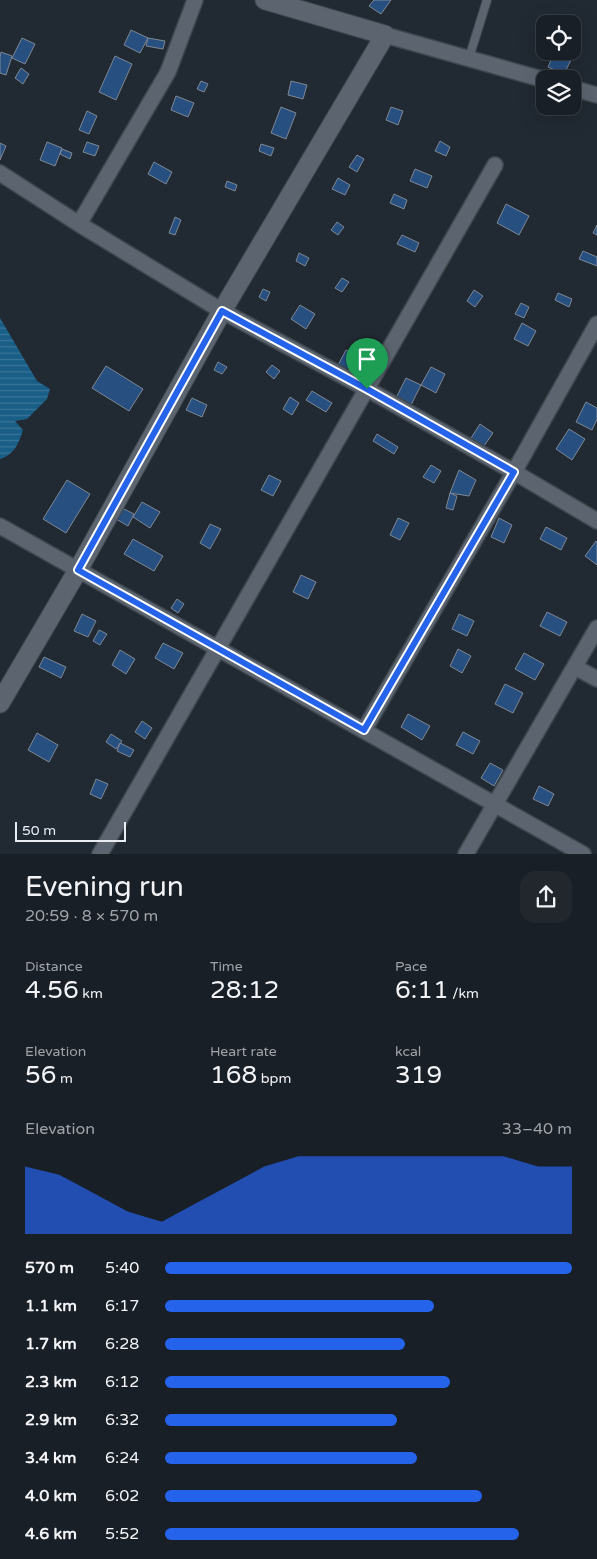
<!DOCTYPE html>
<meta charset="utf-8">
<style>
body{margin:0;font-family:"Varela Round",sans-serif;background:#22272e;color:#f1f3f6;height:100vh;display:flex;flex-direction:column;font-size:19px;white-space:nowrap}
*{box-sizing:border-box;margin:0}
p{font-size:16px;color:#9fa2a7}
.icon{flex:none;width:28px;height:28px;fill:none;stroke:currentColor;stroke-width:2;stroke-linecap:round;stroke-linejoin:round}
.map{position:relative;height:854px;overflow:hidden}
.panel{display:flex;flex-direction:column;background:#191f26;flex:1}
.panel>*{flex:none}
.fabs{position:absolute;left:536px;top:15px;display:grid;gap:10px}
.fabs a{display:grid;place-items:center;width:45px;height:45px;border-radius:10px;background:#191f26;box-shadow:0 5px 20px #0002,0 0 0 1px #373d43;font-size:25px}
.scale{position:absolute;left:15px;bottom:12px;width:111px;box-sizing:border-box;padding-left:5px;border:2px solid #e8edf4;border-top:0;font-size:14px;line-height:18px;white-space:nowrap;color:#e8edf4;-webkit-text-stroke:4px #212932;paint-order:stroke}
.pin{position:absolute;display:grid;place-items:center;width:42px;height:42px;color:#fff;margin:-51px -21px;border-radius:50% 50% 50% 0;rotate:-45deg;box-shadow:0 0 5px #0007}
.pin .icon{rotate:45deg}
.round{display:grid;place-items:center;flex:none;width:52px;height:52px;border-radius:15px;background:#22272e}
.summary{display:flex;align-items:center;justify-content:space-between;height:85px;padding:0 25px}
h1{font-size:28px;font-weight:600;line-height:38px}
.stats{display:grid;grid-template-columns:repeat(3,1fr);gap:8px;height:85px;padding:5px 25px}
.stats div{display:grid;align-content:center}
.stats b{font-size:25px;font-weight:600}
.stats small{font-size:14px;font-weight:400}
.stats p{font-size:14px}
.chart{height:140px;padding:10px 25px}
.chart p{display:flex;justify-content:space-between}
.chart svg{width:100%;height:90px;margin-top:5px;fill:#2563eb;opacity:.7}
ul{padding:0 25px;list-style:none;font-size:16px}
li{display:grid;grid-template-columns:80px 60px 1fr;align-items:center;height:38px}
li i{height:12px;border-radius:6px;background:#2563eb}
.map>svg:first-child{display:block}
.water{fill:url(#water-rules)}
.building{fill:#275081;stroke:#7e8793}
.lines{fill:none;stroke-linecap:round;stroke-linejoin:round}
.service-casing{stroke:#3f464e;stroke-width:10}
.minor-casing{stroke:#3f464e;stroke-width:18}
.tertiary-casing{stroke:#3f464e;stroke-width:21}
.service{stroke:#5b646f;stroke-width:8}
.minor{stroke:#5b646f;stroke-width:15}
.tertiary{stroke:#5b646f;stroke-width:19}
.route-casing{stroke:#fff;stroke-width:10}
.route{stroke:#2563eb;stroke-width:6}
</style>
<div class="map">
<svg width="597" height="854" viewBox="0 0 597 854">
<defs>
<pattern id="water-rules" width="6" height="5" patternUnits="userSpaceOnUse" patternTransform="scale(1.25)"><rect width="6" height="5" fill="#195e87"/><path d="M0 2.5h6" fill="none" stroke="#3a7599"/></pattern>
</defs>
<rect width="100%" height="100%" fill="#212932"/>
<!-- water -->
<path class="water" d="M0,318L37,381L50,389L47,399L27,419L15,421L23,430C19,443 14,455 0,459Z"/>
<!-- building -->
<path class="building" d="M374,0H391L381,14L369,6Z
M131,30L148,38L140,53L124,45Z
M22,38L35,44L25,64L12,58Z
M148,38L165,41L163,49L146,46Z
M555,51H562L573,56L564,74L548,67Z
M1,52L12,56L6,75L0,73V57Z
M115,56L132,64L116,100L99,92Z
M21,68L29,74L23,84L15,78Z
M201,81L208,84L204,92L197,89Z
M291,81L307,85L303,99L288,95Z
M176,96L194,103L188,117L171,110Z
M281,107L296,113L286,139L271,133Z
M391,107L403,111L398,125L386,120Z
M87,111L97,116L89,134L79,130Z
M440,141L450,147L446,156L435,151Z
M47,142L62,148L55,166L40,160Z
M87,142L99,146L95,156L83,152Z
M0,143L6,146L0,160Z
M261,144L274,148L271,156L259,151Z
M62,149L72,153L70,159L60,154Z
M357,155L364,159L357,172L349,167Z
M154,162L172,172L166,184L148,174Z
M415,169L432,176L427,188L410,181Z
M338,178L350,185L345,195L332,189Z
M227,181L237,185L235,191L225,187Z
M394,194L407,200L404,209L390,203Z
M506,204L529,216L519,235L497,223Z
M175,217L181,220L175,235L169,233Z
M337,222L344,227L338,235L331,230Z
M597,225V235L593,233Z
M402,235L419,243L415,252L397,244Z
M583,251L597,257V266L579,259Z
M299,253L309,258L305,266L296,261Z
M342,278L349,282L342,292L335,288Z
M263,289L270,292L266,301L259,297Z
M474,290L483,296L475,307L467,301Z
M558,293L572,299L569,307L555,300Z
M521,303L529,307L524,318L515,314Z
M300,305L315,314L306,329L291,319Z
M522,323L536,331L528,346L514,339Z
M346,350L363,358L354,376L337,367Z
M218,362L227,367L222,374L214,370Z
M272,365L280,371L274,379L266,372Z
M106,366L143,389L129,411L92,388Z
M431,367L445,374L436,393L421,385Z
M406,378L421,385L411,405L396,398Z
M312,391L332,403L326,412L306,400Z
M290,397L299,403L292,415L283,409Z
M192,398L207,405L202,417L186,410Z
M586,402L597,408V419L592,430L576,422Z
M480,424L493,433L484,446L471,438Z
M569,429L585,439L572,460L556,449Z
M377,434L398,447L394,454L373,441Z
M431,465L441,471L434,483L423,477Z
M459,470L476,480L469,496L450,493Z
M269,475L281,481L273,496L261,490Z
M67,480L90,494L66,533L43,519Z
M450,493L457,496L453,510L446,508Z
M142,502L160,512L150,528L133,517Z
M122,508L134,514L128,526L116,519Z
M398,518L409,523L400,540L390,535Z
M499,518L512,525L504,543L491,537Z
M210,524L221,529L210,549L200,543Z
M546,527L567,538L561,550L540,539Z
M133,539L163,556L154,571L124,554Z
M596,541L597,542V565L585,556Z
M301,575L316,582L308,599L293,592Z
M177,599L184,604L178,613L171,608Z
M547,612L567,622L560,636L540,626Z
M82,614L96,621L88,637L74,631Z
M459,614L474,621L467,636L452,629Z
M99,630L107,634L100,645L93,641Z
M163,643L183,653L174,669L155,658Z
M458,649L471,656L462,673L450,666Z
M120,650L135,659L126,674L112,665Z
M524,653L544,664L535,680L515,669Z
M44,657L66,667L61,678L39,667Z
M505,684L523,693L513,713L495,704Z
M408,714L430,726L422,740L401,727Z
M142,721L152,728L145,739L135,732Z
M463,732L480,741L473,754L456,745Z
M37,733L58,745L49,762L28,750Z
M111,734L122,741L116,749L106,742Z
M120,743L134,750L130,757L117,751Z
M490,763L503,770L494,786L481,778Z
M96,779L108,784L101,799L90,794Z
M539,786L554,794L548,806L533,799Z"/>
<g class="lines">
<!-- service casing -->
<g class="service-casing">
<path id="service" d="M469,58L487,0"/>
</g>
<!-- minor casing -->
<g class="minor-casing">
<path id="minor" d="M195,0L168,72L79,224L222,311L367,389L514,472L597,521
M385,35L545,80
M572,88L597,95
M0,173L79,224
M0,526L583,854
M575,667L597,679
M364,730L514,472L597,324
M100,854L495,165
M466,854L597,628"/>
</g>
<!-- tertiary casing -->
<g class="tertiary-casing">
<path id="tertiary" d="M0,703L78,570L222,311L385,35L265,0"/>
</g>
<!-- service -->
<use href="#service" class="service"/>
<!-- minor -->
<use href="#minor" class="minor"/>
<!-- tertiary -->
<use href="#tertiary" class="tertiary"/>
</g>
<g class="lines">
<!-- route casing -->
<g class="route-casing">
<path id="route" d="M222,311L367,389L514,472L364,730L78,570Z"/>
</g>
<!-- route -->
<use href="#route" class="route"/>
</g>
</svg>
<div class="fabs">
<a><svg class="icon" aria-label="locate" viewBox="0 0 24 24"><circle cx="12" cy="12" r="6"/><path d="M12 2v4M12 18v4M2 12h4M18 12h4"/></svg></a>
<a><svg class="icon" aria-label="layers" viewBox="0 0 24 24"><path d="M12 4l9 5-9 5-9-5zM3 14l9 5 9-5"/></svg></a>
</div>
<div class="scale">50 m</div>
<div class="pin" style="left:367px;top:389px;background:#1e9e55"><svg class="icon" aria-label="arrive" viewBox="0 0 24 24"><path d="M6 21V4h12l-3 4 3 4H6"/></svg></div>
</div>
<section class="panel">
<div class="summary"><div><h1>Evening run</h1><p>20:59 · 8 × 570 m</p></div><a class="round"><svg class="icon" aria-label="share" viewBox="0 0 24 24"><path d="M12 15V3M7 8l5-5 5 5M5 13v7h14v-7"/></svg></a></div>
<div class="stats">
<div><p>Distance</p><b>4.56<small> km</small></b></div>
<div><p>Time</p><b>28:12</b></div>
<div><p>Pace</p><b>6:11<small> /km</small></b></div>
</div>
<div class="stats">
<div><p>Elevation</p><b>56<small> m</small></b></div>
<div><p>Heart rate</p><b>168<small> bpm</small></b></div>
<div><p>kcal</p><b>319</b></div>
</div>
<div class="chart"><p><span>Elevation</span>33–40 m</p>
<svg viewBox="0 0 160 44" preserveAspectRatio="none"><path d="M0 44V11L10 15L20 24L30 33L40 38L50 29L60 20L70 11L80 6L90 6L100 6L110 6L120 6L130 6L140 6L150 11L160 11V44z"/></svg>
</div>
<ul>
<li><b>570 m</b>5:40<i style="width:100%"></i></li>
<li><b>1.1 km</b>6:17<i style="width:66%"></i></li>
<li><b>1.7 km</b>6:28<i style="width:59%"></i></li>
<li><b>2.3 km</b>6:12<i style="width:70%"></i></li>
<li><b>2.9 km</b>6:32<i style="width:57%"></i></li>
<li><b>3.4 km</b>6:24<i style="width:62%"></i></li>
<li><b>4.0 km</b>6:02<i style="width:78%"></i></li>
<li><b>4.6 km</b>5:52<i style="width:87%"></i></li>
</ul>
</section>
